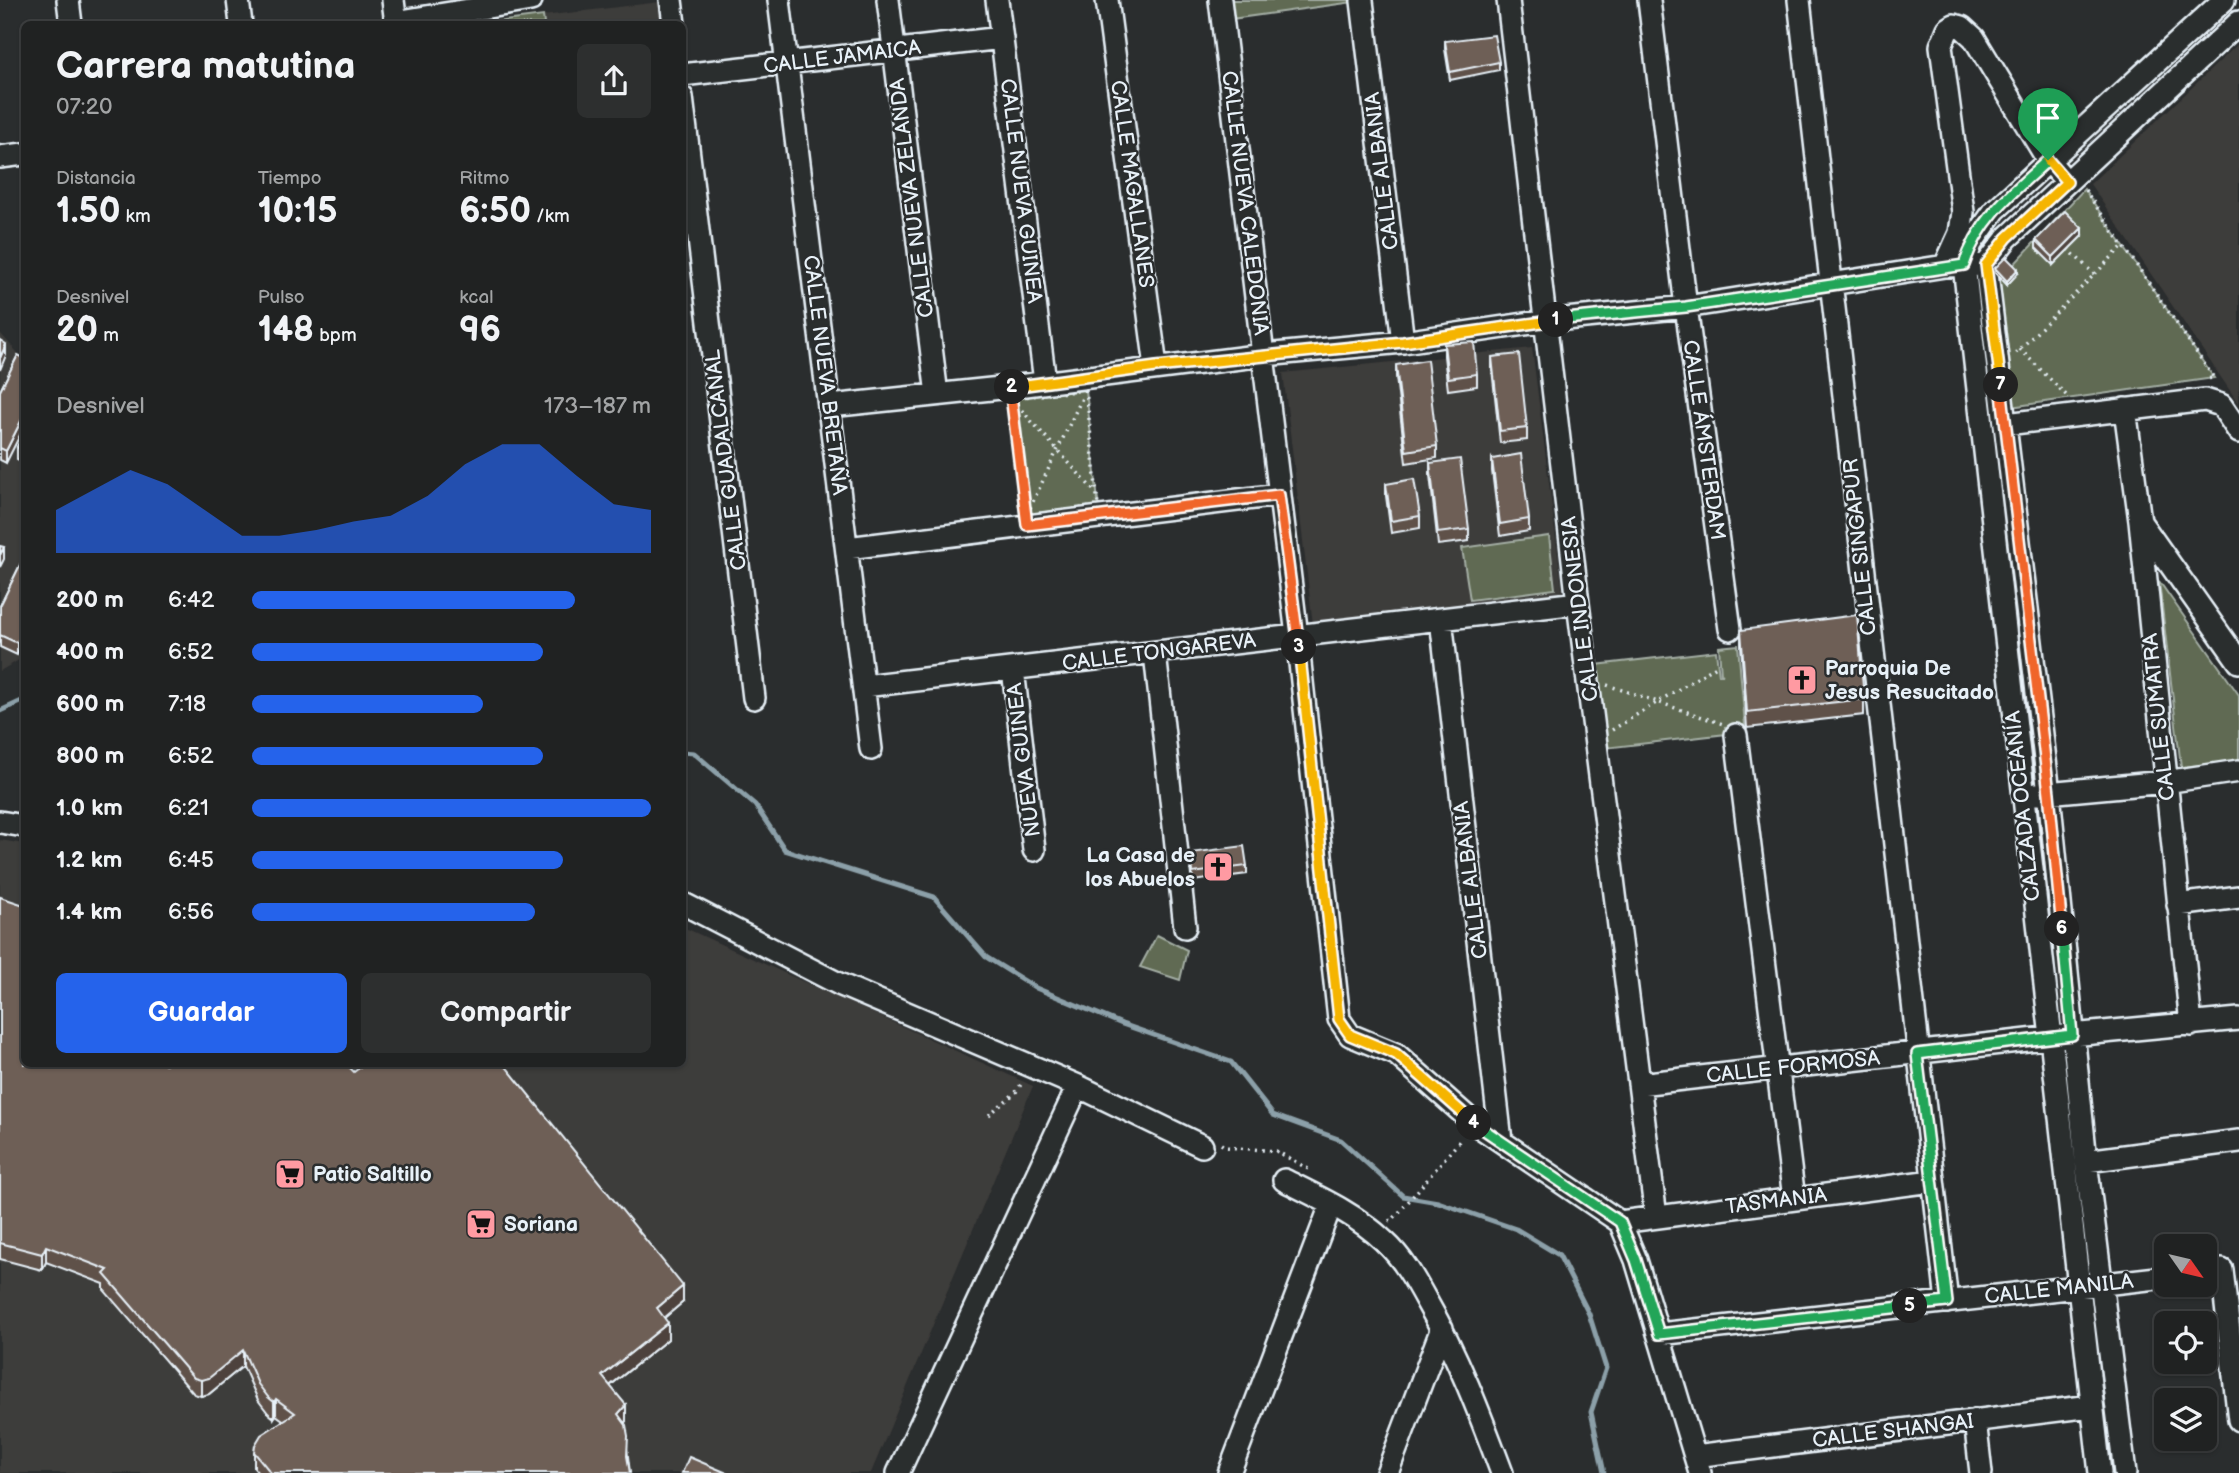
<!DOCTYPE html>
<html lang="es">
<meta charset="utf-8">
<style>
body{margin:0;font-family:"Balsamiq Sans",sans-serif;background:#2d2f2f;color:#f1f3f6;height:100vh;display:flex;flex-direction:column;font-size:26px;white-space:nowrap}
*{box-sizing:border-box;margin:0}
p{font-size:23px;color:#a2a4a5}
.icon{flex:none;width:38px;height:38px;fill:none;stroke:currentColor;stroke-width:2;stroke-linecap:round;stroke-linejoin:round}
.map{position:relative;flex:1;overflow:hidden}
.details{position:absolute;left:21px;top:21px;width:665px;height:1046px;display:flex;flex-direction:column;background:#202222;border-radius:10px;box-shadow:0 2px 5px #0004,0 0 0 2px #3d3f40}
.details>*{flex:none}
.needle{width:46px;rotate:124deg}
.tools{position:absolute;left:2154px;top:1234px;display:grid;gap:14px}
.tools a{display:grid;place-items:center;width:63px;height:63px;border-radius:10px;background:#202222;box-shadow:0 2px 5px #0004,0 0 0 2px #3d3f40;font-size:35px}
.pin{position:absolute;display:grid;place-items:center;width:60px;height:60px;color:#fff;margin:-72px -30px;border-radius:50% 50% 50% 0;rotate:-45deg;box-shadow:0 0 7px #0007}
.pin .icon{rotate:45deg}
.km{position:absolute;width:35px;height:35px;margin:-18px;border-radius:50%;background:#222;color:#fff;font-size:19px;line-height:35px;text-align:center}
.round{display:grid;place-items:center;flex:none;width:74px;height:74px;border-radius:10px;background:#2d2f2f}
.overview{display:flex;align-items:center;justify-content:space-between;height:119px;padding:0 35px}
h1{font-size:38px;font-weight:700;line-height:52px}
.metrics{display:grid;grid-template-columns:repeat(3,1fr);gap:10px;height:119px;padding:7px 35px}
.metrics div{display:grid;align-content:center}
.metrics b{font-size:35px;font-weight:700}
.metrics small{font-size:19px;font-weight:400}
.metrics p{font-size:19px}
.chart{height:196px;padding:14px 35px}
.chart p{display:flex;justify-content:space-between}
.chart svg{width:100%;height:126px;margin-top:7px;fill:#2563eb;opacity:.7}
.action{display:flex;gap:14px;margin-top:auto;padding:14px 35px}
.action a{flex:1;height:80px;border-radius:10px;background:#2563eb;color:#fff;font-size:28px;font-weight:700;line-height:80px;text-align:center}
.action a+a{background:#2d2f2f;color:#f1f3f6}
ul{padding:0 35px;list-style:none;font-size:23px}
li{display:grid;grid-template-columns:112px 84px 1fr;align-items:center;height:52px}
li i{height:18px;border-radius:9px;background:#2563eb}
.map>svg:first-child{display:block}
.built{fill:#3e3c3a}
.green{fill:#606b52;stroke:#a4aea5;stroke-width:2}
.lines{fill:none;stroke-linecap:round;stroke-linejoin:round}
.stream{stroke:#8ca0a9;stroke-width:5}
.minor-casing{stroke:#e8f1f8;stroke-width:26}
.path{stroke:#e8f1f8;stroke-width:3.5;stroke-dasharray:2 5;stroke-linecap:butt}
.minor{stroke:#2a2d2e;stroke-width:21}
.wall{fill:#5f514a;stroke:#e8f1f8;stroke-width:2}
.shaded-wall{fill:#4d423c;stroke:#e8f1f8;stroke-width:2}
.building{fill:#6e5e56;stroke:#e8f1f8;stroke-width:2}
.split-1-casing{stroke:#fff;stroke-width:14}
.split-2-casing{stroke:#fff;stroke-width:14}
.split-3-casing{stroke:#fff;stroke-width:14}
.split-4-casing{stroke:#fff;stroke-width:14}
.split-5-casing{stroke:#fff;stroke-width:14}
.split-6-casing{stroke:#fff;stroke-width:14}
.split-7-casing{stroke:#fff;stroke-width:14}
.split-8-casing{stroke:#fff;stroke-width:14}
.split-1{stroke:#22a559;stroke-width:9}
.split-2{stroke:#f5b400;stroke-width:9}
.split-3{stroke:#f0652b;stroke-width:9}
.split-4{stroke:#f5b400;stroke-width:9}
.split-5{stroke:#22a559;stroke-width:9}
.split-6{stroke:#22a559;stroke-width:9}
.split-7{stroke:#f0652b;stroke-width:9}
.split-8{stroke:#f5b400;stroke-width:9}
.labels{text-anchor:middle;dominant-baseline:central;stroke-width:5;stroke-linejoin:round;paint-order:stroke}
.street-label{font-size:21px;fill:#e8f1f8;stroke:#2a2d2e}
.poi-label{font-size:21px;font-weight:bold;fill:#e8f1f8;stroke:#2a2d2e;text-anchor:start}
</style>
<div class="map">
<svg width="2239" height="1473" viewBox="0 0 2239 1473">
<rect width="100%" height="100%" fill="#2a2d2e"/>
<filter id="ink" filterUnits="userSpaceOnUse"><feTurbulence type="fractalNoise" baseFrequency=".0143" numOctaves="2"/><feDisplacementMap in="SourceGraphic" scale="14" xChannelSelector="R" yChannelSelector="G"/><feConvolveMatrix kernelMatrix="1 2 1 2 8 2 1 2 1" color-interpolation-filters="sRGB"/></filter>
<g filter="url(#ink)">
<!-- built -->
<path class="built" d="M660,2L663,24H544L543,16Z
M2239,43V404L2090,184Z
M0,333L24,360V657L0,671Z
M1532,348L1563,594L1313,625L1283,373Z
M0,840L24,844V1064H682L683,927L1033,1086L871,1473H0Z"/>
<!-- green -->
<path class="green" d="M1229,0H1368L1231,19Z
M543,16L544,24H480Z
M2084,189L2214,378L2010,407L1994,286Z
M1086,390L1099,511L1027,521L1012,398Z
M1549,536L1555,589L1470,600L1462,548Z
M2159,581L2239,695V761L2181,767Z
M1738,645L1745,725L1725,727L1726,734L1605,748L1596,665L1716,651L1719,675H1723L1721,674L1719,647Z
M1157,935L1187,950L1180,980L1140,967Z"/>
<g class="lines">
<!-- stream -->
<path class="stream" d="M0,711L24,700
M682,752L694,753L755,805L785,850L934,897L986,957L1036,988L1122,1024L1231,1062L1273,1115L1341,1140L1403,1196L1438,1202L1516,1229L1559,1255L1589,1314L1606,1368L1591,1412L1604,1473"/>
<!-- minor casing -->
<g class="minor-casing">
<path id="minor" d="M68,0L71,24
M238,0L241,24
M393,0L396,24
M671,0L674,24
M779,0L871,749
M888,0L937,395
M997,0L1045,382
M1107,0L1156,367
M1220,0L1297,636L1339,1019L1350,1035L1396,1054L1474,1123L1620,1222
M1508,0L1578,603L1656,1217
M1649,0L1686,307L1730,629
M1799,0L1947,1302
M1362,1L1403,342
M395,22L531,0
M682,75L1002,38
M682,97L754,698
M0,157L24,154
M1986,265L2049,793L2086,1161L2125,1473
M1986,265L2007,238L2239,22
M1945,266L1960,233L1963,212L1941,46L1948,29L1954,25L1962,27L1974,38L2048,160L2067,182
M830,406L1010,387L1264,355L1403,342L1545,321L1686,307L1945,266L1977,265
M2125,409L2140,521L2191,1025
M2006,424L2205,400L2221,405L2239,432
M2141,523L2239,662
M847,548L1279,495
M1441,619L1501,1141
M1155,653L1185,927
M1013,669L1034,850
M864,686L1578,603
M1736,735L1794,1199
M2036,794L2165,782L2239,771
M0,822L24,826
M682,903L839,984L1078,1086L1202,1146
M2178,905L2239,897
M1639,1084L2072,1035L2239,1019
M2086,1161L2239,1141
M1284,1180C1318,1197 1356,1214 1384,1241C1403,1258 1415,1280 1427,1302C1458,1356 1480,1414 1502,1473
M1620,1222L1932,1181
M1620,1222L1636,1260L1700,1473
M2222,1270L2239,1420
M1659,1334L2166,1277
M1975,1420L1981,1473
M1695,1456L2091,1406
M898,1473L1078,1086
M1229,1473L1331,1205
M1387,1473L1442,1328
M2100,1473L1964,265L1971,244L1995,210L2224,0"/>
</g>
<!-- path -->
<path class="path" d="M2085,190L2214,378L2205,379
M2068,249L2094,274
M2020,349L2069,398
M2016,353L2123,246
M1086,390L1098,506L1026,515L1012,398Z
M1017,405L1096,493
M1030,508L1082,398
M1607,685L1723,724
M1612,730L1718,665
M989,1115L1016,1092L1022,1083
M1221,1144L1225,1147L1276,1151L1312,1171
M1389,1220L1391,1221L1397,1215L1462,1138"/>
<!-- minor -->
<use href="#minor" class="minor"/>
</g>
<!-- wall -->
<path class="wall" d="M1445,41L1499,62V70L1450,80L1445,49Z
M2082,236L2053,265L2036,248V240Z
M1995,268L2018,273L2007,285L1995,272Z
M1444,344L1477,374V386L1448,390L1444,356Z
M18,355L6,463L0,460V391Z
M1492,357L1527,428V440L1500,443L1492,369Z
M1396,365L1437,446V458L1406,463L1396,377Z
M24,433V462L17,459V447Z
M1492,459L1529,519V531L1500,536L1492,471Z
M1430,463L1469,529V541L1438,545L1430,475Z
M1386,484L1420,516V528L1391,533L1386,496Z
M24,557L17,655L0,647V606Z
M1741,630L1864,699V715L1747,728L1741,646Z
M1190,853L1247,866V874L1193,881Z
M0,897L354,1072L683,1302L664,1318L668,1339L610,1386L626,1421L624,1423L630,1473H258L254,1468V1452L283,1420L276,1415L274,1418L268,1413L258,1400L243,1366L209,1394L201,1396L194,1394L104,1290V1284L46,1262L42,1270L0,1259Z"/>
<!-- shaded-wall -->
<path class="shaded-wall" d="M2082,228V236L2053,265V257Z
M2018,269V273L2007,285V281Z
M6,344V355L0,370V358Z
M24,415V427L6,463V451Z
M4,547V559L0,567V555Z
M24,628V640L17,655V643Z
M46,1246V1262L42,1270V1254Z
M683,1286V1302L657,1324V1308Z
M668,1323V1339L602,1392V1376Z
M243,1350V1366L209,1394L201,1396V1380Z
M276,1399V1415L274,1418V1402Z
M626,1405V1421L618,1430V1414Z"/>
<!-- building -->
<path class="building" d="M1494,35L1499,62L1450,72L1445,41Z
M2065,211L2082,228L2053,257L2036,240Z
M2006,257L2018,269L2007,281L1995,268Z
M0,340L6,344L0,358Z
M1474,342L1477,374L1448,378L1444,344Z
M1519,354L1527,428L1500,431L1492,357Z
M18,355L24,358V415L6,451L0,448V391Z
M1427,360L1437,446L1406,451L1396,365Z
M24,433V451L17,447Z
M1521,454L1529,519L1500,524L1492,459Z
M1460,459L1469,529L1438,533L1430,463Z
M1414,479L1420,516L1391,521L1386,484Z
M0,546L4,547L0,555Z
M24,557V628L17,643L0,635V606Z
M1857,615L1864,699L1747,712L1741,630Z
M1244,846L1247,866L1193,873L1190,853Z
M0,897L24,905V1064H346L354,1072L364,1064H504L683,1286L657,1308L668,1323L602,1376L626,1405L618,1414L626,1425L628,1436L627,1456L630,1473H271L254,1452L255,1445L261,1435L295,1413L276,1399L274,1402L268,1397L258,1384L243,1350L209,1378L201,1380L194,1378L104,1274L108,1270L46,1246L42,1254L0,1243Z
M689,1457L727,1473H682Z"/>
</g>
<g class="lines" filter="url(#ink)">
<!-- split-1 casing -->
<g class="split-1-casing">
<path id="split-1" d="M1556,320L1686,307L1964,265C1979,218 2013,192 2048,160"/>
</g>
<!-- split-2 casing -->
<g class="split-2-casing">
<path id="split-2" d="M1012,387L1156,367L1403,342L1556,320"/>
</g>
<!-- split-3 casing -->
<g class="split-3-casing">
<path id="split-3" d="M1012,387H1010L1027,525L1279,495L1299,647"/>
</g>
<!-- split-4 casing -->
<g class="split-4-casing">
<path id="split-4" d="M1299,647L1339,1019L1350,1035L1396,1054L1474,1123"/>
</g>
<!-- split-5 casing -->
<g class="split-5-casing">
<path id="split-5" d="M1474,1123L1620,1222L1636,1260L1659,1334L1910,1306"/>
</g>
<!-- split-6 casing -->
<g class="split-6-casing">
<path id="split-6" d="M1910,1306L1947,1302L1917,1054L2072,1035L2062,929"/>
</g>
<!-- split-7 casing -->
<g class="split-7-casing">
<path id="split-7" d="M2001,385L2049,793L2062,929"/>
</g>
<!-- split-8 casing -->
<g class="split-8-casing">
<path id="split-8" d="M2001,385L1986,265L2007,238L2067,182L2048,160"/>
</g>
<!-- split-1 -->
<use href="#split-1" class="split-1"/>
<!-- split-2 -->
<use href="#split-2" class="split-2"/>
<!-- split-3 -->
<use href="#split-3" class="split-3"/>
<!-- split-4 -->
<use href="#split-4" class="split-4"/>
<!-- split-5 -->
<use href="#split-5" class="split-5"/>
<!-- split-6 -->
<use href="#split-6" class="split-6"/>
<!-- split-7 -->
<use href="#split-7" class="split-7"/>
<!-- split-8 -->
<use href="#split-8" class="split-8"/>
</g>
<!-- icons -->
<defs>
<g id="church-square" transform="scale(1.575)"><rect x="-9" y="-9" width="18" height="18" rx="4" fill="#ff9aa2" stroke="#2a2d2e"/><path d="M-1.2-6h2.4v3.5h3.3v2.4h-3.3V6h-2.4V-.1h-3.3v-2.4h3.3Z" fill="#111"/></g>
<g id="supermarket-square" transform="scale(1.575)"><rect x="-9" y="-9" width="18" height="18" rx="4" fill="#ff9aa2" stroke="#2a2d2e"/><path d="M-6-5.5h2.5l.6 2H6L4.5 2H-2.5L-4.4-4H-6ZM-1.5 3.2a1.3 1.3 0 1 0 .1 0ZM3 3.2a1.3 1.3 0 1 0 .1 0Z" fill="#111"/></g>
</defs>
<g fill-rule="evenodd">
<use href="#church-square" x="1802" y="680"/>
<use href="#church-square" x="1218" y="867"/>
<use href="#supermarket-square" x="290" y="1174"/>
<use href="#supermarket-square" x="481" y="1224"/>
</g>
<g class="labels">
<!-- street labels -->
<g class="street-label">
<text transform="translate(842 57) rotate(-7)">CALLE JAMAICA</text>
<text transform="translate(1382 171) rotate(-97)">CALLE ALBANIA</text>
<text transform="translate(1132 184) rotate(82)">CALLE MAGALLANES</text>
<text transform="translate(1021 191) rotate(83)">CALLE NUEVA GUINEA</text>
<text transform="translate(912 198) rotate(-97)">CALLE NUEVA ZELANDA</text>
<text transform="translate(1245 203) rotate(83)">CALLE NUEVA CALEDONIA</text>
<text transform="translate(825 375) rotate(83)">CALLE NUEVA BRETAÑA</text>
<text transform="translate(1704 440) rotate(82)">CALLE ÁMSTERDAM</text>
<text transform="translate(726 460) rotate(-97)">CALLE GUADALCANAL</text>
<text transform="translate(1860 547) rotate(-96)">CALLE SINGAPUR</text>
<text transform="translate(1580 609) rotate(-97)">CALLE INDONESIA</text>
<text transform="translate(1159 652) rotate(-7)">CALLE TONGAREVA</text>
<text transform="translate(2159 717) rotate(-96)">CALLE SUMATRA</text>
<text transform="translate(1024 760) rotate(-97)">NUEVA GUINEA</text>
<text transform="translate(2023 806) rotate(-96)">CALZADA OCEANÍA</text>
<text transform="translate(1471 880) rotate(-97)">CALLE ALBANIA</text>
<text transform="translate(1793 1067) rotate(-6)">CALLE FORMOSA</text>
<text transform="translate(1776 1201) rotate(-7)">TASMANIA</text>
<text transform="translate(2059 1289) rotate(-6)">CALLE MANILA</text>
<text transform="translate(1893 1431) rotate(-7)">CALLE SHANGAI</text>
</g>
<!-- poi labels -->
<g class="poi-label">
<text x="1825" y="668">Parroquia De<tspan x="1825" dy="24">Jesus Resucitado</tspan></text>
<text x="1195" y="855" text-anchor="end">La Casa de<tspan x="1195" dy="24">los Abuelos</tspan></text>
<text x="313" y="1174">Patio Saltillo</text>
<text x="504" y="1224">Soriana</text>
</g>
</g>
</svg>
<div class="tools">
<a><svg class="needle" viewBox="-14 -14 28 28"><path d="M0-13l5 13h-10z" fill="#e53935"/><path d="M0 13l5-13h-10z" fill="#a2a4a5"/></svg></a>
<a><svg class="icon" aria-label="locate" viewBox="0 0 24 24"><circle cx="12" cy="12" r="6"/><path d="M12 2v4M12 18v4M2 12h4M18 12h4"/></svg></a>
<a><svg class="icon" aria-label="layers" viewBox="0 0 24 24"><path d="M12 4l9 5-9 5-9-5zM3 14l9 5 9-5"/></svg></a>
</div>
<div class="pin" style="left:2048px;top:160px;background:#1e9e55"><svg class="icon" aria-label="arrive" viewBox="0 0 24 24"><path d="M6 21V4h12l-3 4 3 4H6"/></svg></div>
<b class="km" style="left:1556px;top:320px">1</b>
<b class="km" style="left:1012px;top:387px">2</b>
<b class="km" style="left:1299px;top:647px">3</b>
<b class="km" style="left:1474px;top:1123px">4</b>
<b class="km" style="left:1910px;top:1306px">5</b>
<b class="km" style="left:2062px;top:929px">6</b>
<b class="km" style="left:2001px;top:385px">7</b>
<section class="details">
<div class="overview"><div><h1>Carrera matutina</h1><p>07:20</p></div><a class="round"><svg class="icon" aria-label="share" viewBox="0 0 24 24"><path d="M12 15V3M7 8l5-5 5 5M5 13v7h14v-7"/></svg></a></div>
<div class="metrics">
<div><p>Distancia</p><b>1.50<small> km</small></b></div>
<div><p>Tiempo</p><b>10:15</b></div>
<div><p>Ritmo</p><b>6:50<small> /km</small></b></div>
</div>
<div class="metrics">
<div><p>Desnivel</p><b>20<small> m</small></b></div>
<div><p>Pulso</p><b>148<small> bpm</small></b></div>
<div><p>kcal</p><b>96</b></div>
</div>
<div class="chart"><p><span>Desnivel</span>173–187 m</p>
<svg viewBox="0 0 160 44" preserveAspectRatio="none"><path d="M0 44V29L10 22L20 15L30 20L40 29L50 38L60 38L70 36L80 33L90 31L100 24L110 13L120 6L130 6L140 17L150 27L160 29V44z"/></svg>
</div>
<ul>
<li><b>200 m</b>6:42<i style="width:81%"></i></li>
<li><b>400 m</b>6:52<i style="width:73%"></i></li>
<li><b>600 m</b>7:18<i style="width:58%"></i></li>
<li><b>800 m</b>6:52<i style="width:73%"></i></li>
<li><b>1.0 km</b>6:21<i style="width:100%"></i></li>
<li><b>1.2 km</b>6:45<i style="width:78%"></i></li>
<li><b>1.4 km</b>6:56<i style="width:71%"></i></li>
</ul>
<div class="action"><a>Guardar</a><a>Compartir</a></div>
</section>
</div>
